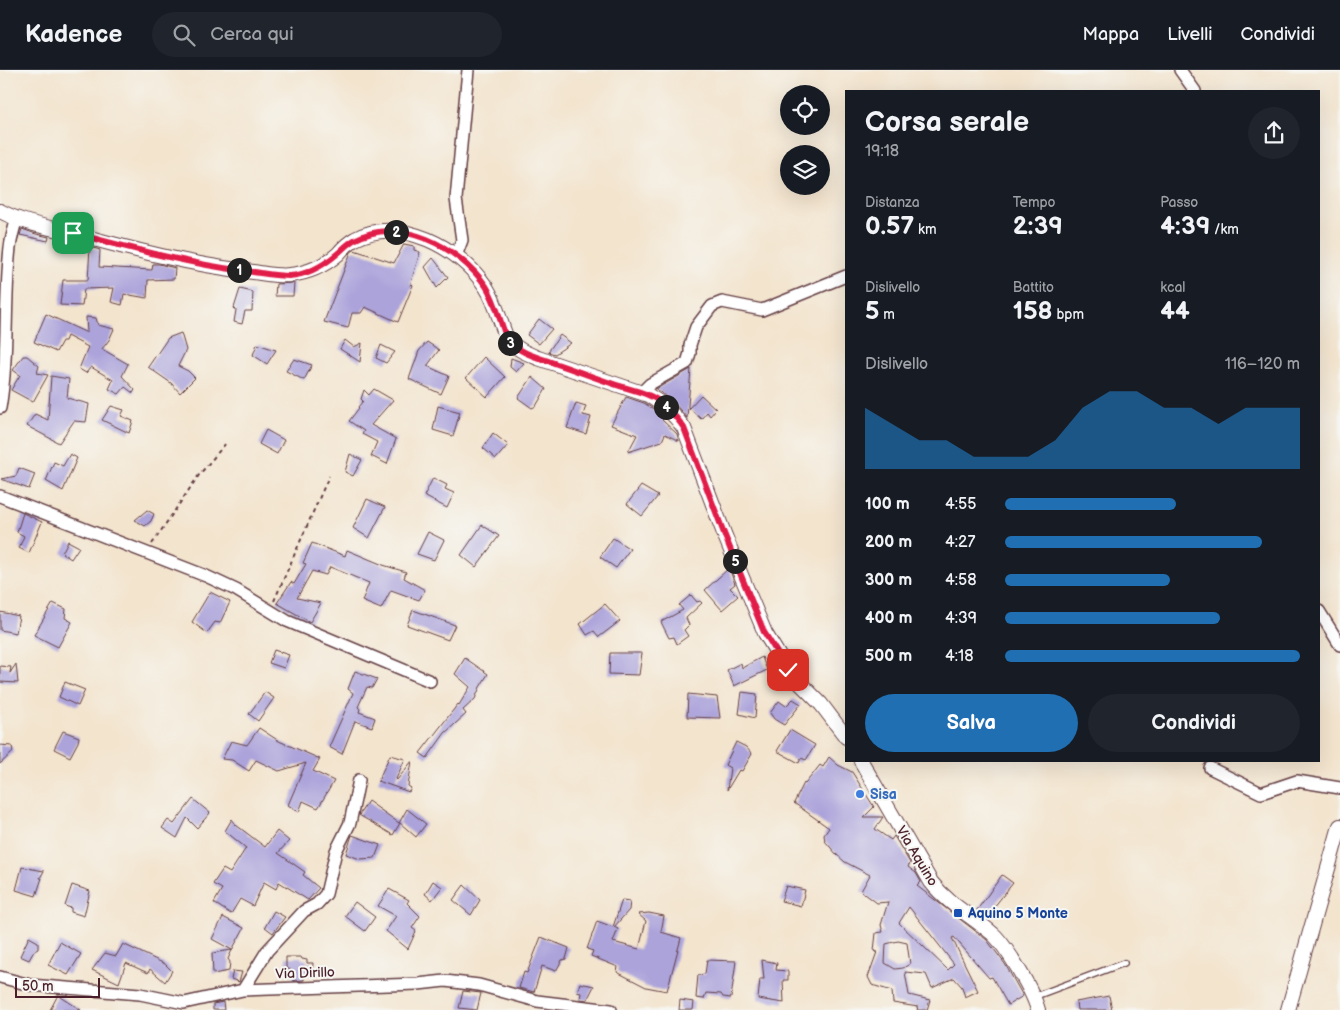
<!DOCTYPE html>
<html lang="it">
<meta charset="utf-8">
<style>
body{margin:0;font-family:"Balsamiq Sans",sans-serif;background:#20242c;color:#f1f3f6;height:100vh;display:flex;flex-direction:column;font-size:19px;white-space:nowrap}
*{box-sizing:border-box;margin:0}
p{font-size:16px;color:#9ea1a6}
.icon{flex:none;width:28px;height:28px;fill:none;stroke:currentColor;stroke-width:2;stroke-linecap:round;stroke-linejoin:round}
.map{position:relative;flex:1;overflow:hidden}
.drawer{position:absolute;left:845px;top:20px;width:475px;height:672px;display:flex;flex-direction:column;background:#171b24;border-radius:0px;box-shadow:0 5px 20px #0002}
.drawer>*{flex:none}
.fabs{position:absolute;left:780px;top:15px;display:grid;gap:10px}
.fabs a{display:grid;place-items:center;width:50px;height:50px;border-radius:50%;background:#171b24;box-shadow:0 5px 20px #0002;font-size:25px}
.scale{position:absolute;left:15px;bottom:12px;width:85px;box-sizing:border-box;padding-left:5px;border:2px solid #4a1f2b;border-top:0;font-size:14px;line-height:18px;white-space:nowrap;color:#4a1f2b;-webkit-text-stroke:4px #f6f6f2;paint-order:stroke}
.pin{position:absolute;display:grid;place-items:center;width:42px;height:42px;color:#fff;margin:-21px;border-radius:10px;box-shadow:0 2px 8px #0006}
.km{position:absolute;width:25px;height:25px;margin:-12px;border-radius:50%;background:#222;color:#fff;font-size:14px;line-height:25px;text-align:center}
.round{display:grid;place-items:center;flex:none;width:52px;height:52px;border-radius:26px;background:#20242c}
.overview{display:flex;align-items:center;justify-content:space-between;height:85px;padding:0 20px}
h1{font-size:28px;font-weight:800;line-height:38px}
.figures{display:grid;grid-template-columns:repeat(3,1fr);gap:8px;height:85px;padding:5px 20px}
.figures div{display:grid;align-content:center}
.figures b{font-size:25px;font-weight:800}
.figures small{font-size:14px;font-weight:400}
.figures p{font-size:14px}
.chart{height:140px;padding:10px 20px}
.chart p{display:flex;justify-content:space-between}
.chart svg{width:100%;height:90px;margin-top:5px;fill:#1f6fb2;opacity:.7}
.cta{display:flex;gap:10px;margin-top:auto;padding:10px 20px}
.cta a{flex:1;height:58px;border-radius:30px;background:#1f6fb2;color:#fff;font-size:20px;font-weight:800;line-height:58px;text-align:center}
.cta a+a{background:#20242c;color:#f1f3f6}
ul{padding:0 20px;list-style:none;font-size:16px}
li{display:grid;grid-template-columns:80px 60px 1fr;align-items:center;height:38px}
li i{height:12px;border-radius:6px;background:#1f6fb2}
header{display:flex;align-items:center;gap:30px;box-sizing:border-box;height:70px;padding:0 25px;background:#171b24;border-bottom:1px solid #363941}
header strong{font-size:24px}
nav{display:flex;gap:28px;margin-inline-start:auto;font-size:18px}
.search{width:350px;height:45px;background:#20242c;display:flex;align-items:center;gap:12px;box-sizing:border-box;padding:0 18px;border-radius:28px;color:#9ea1a6;font-size:19px}
.map>svg:first-child{display:block}
.building{fill:#aba3da;fill-rule:evenodd}
.lines{fill:none;stroke-linecap:round;stroke-linejoin:round}
.service-casing{stroke:#633d43;stroke-width:8}
.minor-casing{stroke:#633d43;stroke-width:14}
.tertiary-casing{stroke:#633d43;stroke-width:16}
.path{stroke:#633d43;stroke-width:2;stroke-dasharray:4 4;stroke-linecap:butt}
.service{stroke:#fff;stroke-width:5.5}
.minor{stroke:#fff;stroke-width:11}
.tertiary{stroke:#fff;stroke-width:14}
.route-casing{stroke:#fff;stroke-width:10}
.route{stroke:#e11d48;stroke-width:6}
.shop-dot{fill:#3f7fe0;stroke:#f6f6f2;stroke-width:2}
.transit-dot{fill:#1a4fb4;stroke:#f6f6f2;stroke-width:2}
.labels{text-anchor:middle;dominant-baseline:central;stroke-width:4;stroke-linejoin:round;paint-order:stroke}
.shop-label{font-size:14px;font-weight:bold;fill:#366cbe;stroke:#f6f6f2;text-anchor:start}
.street-label{font-size:14px;fill:#4a1f2b;stroke:#f6f6f2}
.transit-label{font-size:14px;font-weight:bold;fill:#164399;stroke:#f6f6f2;text-anchor:start}
</style>
<header>
<strong>Kadence</strong>
<div class="search"><svg class="icon" aria-label="search" viewBox="0 0 24 24"><circle cx="10" cy="10" r="6"/><path d="M15 15l6 6"/></svg>Cerca qui</div>
<nav><a>Mappa</a><a>Livelli</a><a>Condividi</a></nav>
</header>
<div class="map">
<svg width="1340" height="940" viewBox="0 0 1340 940">
<rect width="100%" height="100%" fill="#f6f6f2"/>
<filter id="ink" filterUnits="userSpaceOnUse"><feTurbulence type="fractalNoise" baseFrequency=".02" numOctaves="2"/><feDisplacementMap in="SourceGraphic" scale="10" xChannelSelector="R" yChannelSelector="G"/><feConvolveMatrix kernelMatrix="1 2 1 2 8 2 1 2 1" color-interpolation-filters="sRGB"/></filter>
<filter id="wash" filterUnits="userSpaceOnUse"><feTurbulence type="fractalNoise" baseFrequency=".0096" numOctaves="4" result="noise"/><feDisplacementMap in="SourceGraphic" scale="20" xChannelSelector="R" yChannelSelector="G"/><feGaussianBlur stdDeviation="1.12" result="paint"/><feColorMatrix in="noise" values="0 0 0 0 0 0 0 0 0 0 0 0 0 0 0 0 0 1.4 0 .05"/><feComposite in="paint" operator="in"/></filter>
<g filter="url(#wash)">
<rect width="100%" height="100%" fill="#f3e4ce"/>
<g id="blocks">
<!-- building -->
<path class="building" d="M22,159L36,164L49,167L48,171L20,165Z
M404,174L414,176V180L420,182L410,216L412,214L413,215L398,252L365,237L361,243H352L348,258L324,252L351,182L354,180L394,193Z
M90,177L100,180L99,197L152,200L153,194H159L175,198L174,209L148,210L147,228L124,224L122,235L111,232L114,218L84,219L82,236L60,235L63,210H88Z
M433,188L448,207L437,218L425,197Z
M294,213L293,226H275L276,214Z
M240,219L253,222L252,241H245L242,254L234,252L236,240L234,238Z
M46,244L87,263L86,247L96,248L98,255L114,259L109,270L102,279L128,294L122,306L135,320L133,323L125,317L119,324L109,319L113,310L91,297L86,303L79,299L88,277L67,266L65,271H62L56,282L34,272Z
M539,249L552,259L539,274L527,265Z
M181,263L186,280L178,296L188,301L195,308L180,323L171,313L148,297L168,268Z
M560,265L571,273L555,284L548,282Z
M345,270L354,277L362,273L360,292L340,279Z
M427,272L439,280L427,296L449,306L441,324L409,309L419,281Z
M257,274L276,280L267,294L253,285Z
M381,275L395,282L386,293L376,288Z
M23,286H27L39,296L37,303L48,305L33,332L11,320L20,305L13,300Z
M484,287L505,307L487,327L466,308Z
M511,288L524,293L516,302L510,297Z
M294,289L312,295L304,310L286,301Z
M691,299L687,348L674,333L656,319Z
M51,306L69,309L67,328L89,334L86,352L74,351L59,373L27,356L35,344L48,350Z
M532,307L546,319L536,336L532,338L518,328Z
M374,319L393,330L371,355L396,369L387,394L371,386L377,372L362,364L364,361L349,351L359,338L358,337L363,331L361,329L364,320L369,325Z
M701,325L716,339L710,346L707,342L701,349L689,338Z
M626,327L644,333L658,342L664,348L662,350L677,364L679,371L665,364L662,371L628,382L637,365L611,355Z
M576,333L586,336L583,345L591,347L586,364L567,358Z
M111,336L124,340L121,346L133,351L129,363L102,350Z
M438,336L460,342L453,366L433,360Z
M266,360L284,370L277,384L259,374Z
M493,363L508,375L496,389L483,378Z
M70,384L77,388L63,421L46,411L54,392L63,396Z
M350,384L362,390L353,406L345,402Z
M19,398L35,404L29,419L1,409L16,406Z
M433,408L447,415L445,419L454,423L447,438L424,426Z
M641,416L658,426L642,446L627,434Z
M367,429L385,437L369,468L353,458Z
M147,440L154,444L151,451L145,456L135,450Z
M23,443L42,452L29,483L19,478L24,466L17,462Z
M482,455L499,466L476,497L461,485Z
M428,462L444,470L434,490L417,484Z
M613,468L630,479L616,498L600,487Z
M68,471L79,477L71,489L62,483Z
M312,473L345,486L347,480L383,495L406,502L404,508L425,520L419,530L391,520L381,539L362,531L369,513L330,497L326,505L312,501L297,528L321,533L310,552L277,533L291,512L294,514L306,494L303,493Z
M729,498L735,514L730,518L738,526L722,540L705,520Z
M210,522L230,532L220,553L215,552L207,563L192,552Z
M691,525L697,532L700,531L702,533L686,548L689,555L684,560L688,566L677,574L674,567L669,568L661,552L683,540L679,535Z
M53,533L66,539L65,548L72,552L58,577L34,565Z
M605,534L620,551L599,567L594,561L587,565L580,554Z
M413,540L455,555L448,570L407,555Z
M0,542L19,546L16,563L0,560Z
M274,580L289,585L284,598L269,593Z
M610,583H642L639,605L609,604Z
M762,587L767,600L734,616L727,600L741,593L742,598Z
M465,588L488,604L480,617L475,629L463,640L466,644L445,663L427,688L420,683L458,634L459,635L470,617L455,604Z
M16,594L18,613L0,612V596L11,597L10,603Z
M355,601L377,609L372,618L367,617L358,637L360,639L359,642L375,648L372,657L355,651L342,684L329,677L353,623L348,619Z
M65,612L85,620L78,636L59,627Z
M265,622L274,628L258,651L249,644Z
M742,622L757,624L755,648L739,644Z
M688,624L717,627L720,648L687,647Z
M793,629L801,634L784,655L774,649L770,643L779,631L786,636Z
M259,658L279,671L320,689L313,701L334,711L318,738L303,731L299,742L288,735L306,693L279,701L256,690L249,701L232,690L222,689L231,671L247,675Z
M790,660L815,675L806,690L801,688L799,693L777,681Z
M63,661L79,667L78,672L70,687L54,679Z
M736,672L746,677L752,684L742,701L739,700L727,720L730,698L725,695Z
M0,675L12,676L13,682L0,694Z
M390,685L405,689L396,709L397,710L412,691L408,716L411,718L409,722L378,711Z
M829,687L838,695L852,702L874,737L864,747H883L875,759L891,770L894,766L910,793L908,797L916,803L921,812L917,816L987,870L1005,894L1023,926L1008,935L992,907L989,908L954,867L952,868L978,921L965,927L962,917L954,908L932,918L926,904L905,902L909,925L930,930L927,940H917L918,937L893,933L892,921L872,915L868,907L877,882L874,881L876,863L883,862L881,855L888,832L877,833L861,821L870,805L845,792L837,785L825,771L824,765L829,758L794,733L804,713L805,714L820,695L823,697ZM909,837L954,894L948,900L899,853ZM898,871L907,873L910,894L903,898L895,899L885,893L886,874Z
M193,729L210,743L197,758L187,748L177,768L162,758L168,750L174,754Z
M368,731L399,753L407,739L426,754L416,767L400,753L393,765L359,745Z
M232,749L236,755L265,777L277,761L289,771L278,783L305,802L303,805L319,818L308,830L279,812L276,819L264,812L253,836L240,829L231,844L214,833L222,819L213,814L223,799L230,803L246,778L225,761Z
M352,765L380,775L375,788L360,789L346,784Z
M22,797L44,801L40,808H42L36,826L16,820Z
M1002,805L1013,813L986,847L977,840Z
M433,811L442,817L432,830L425,824Z
M72,815L90,821L84,846L71,842V838L65,836Z
M464,815L480,830L471,845L453,830Z
M786,816L805,820L801,836L781,831Z
M389,819L409,830L407,833L420,846L412,858L416,861L408,879L386,861L396,846L378,836Z
M622,830L630,831L629,840L614,857L618,859L613,872L639,879L646,851L638,844L649,843L664,846L661,862L681,868L667,921L646,917L617,902L618,897L591,886L593,881L587,879L597,851L613,857Z
M355,832L375,847L365,861L345,846Z
M274,841L285,847L273,863L265,857Z
M223,847L244,858L232,880L212,869Z
M29,867L38,872V879L34,881L29,890L20,886Z
M541,867L569,878L566,889L562,890L556,901L542,896L534,922L519,918L524,902L527,903Z
M60,872L81,884L68,905L48,895Z
M123,874L165,894L172,901L165,912L150,899L148,903L126,893L119,913L92,900L105,883L116,886Z
M232,880L228,889L230,892L229,901L213,904L212,883Z
M286,887H301L302,889L307,890V893H313L312,904L304,905V910L294,911L293,906L291,905V900L286,898Z
M707,890L736,891L731,928L723,927L721,924L706,923L704,929L696,928L698,905L705,904Z
M762,890L777,893L776,900L788,901V910H783L784,933L758,929L760,909H764Z
M233,901L242,902L239,912L231,909Z
M580,913L594,916L587,930L580,929L581,923L577,922Z
M463,921L481,923L477,940L459,938Z
M58,925L81,940H50Z
M1109,926L1112,940H1077L1076,932Z
M680,930L694,932L693,940H679Z
M223,932L224,940H213V934Z"/>
</g>
</g>
<g filter="url(#ink)">
<use href="#blocks" fill-opacity="0" stroke="#633d43" stroke-width="1"/>
<g class="lines">
<!-- service casing -->
<g class="service-casing">
<path id="service" d="M1033,927L1124,893"/>
</g>
<!-- minor casing -->
<g class="minor-casing">
<path id="minor" d="M1180,0L1195,21
M456,186L462,170L456,129L468,0
M641,323L650,314L687,293L690,283V275L696,257L712,236L722,232L762,240L846,206
M0,338C9,285 4,231 10,178C11,168 14,158 17,148
M0,426L206,506L236,520L287,551L430,611
M1319,541L1340,575
M1210,698L1261,723L1297,711L1340,718
M0,907L30,915L140,924L184,933L243,920L418,914L445,911L479,915L537,931L611,940
M243,920L267,881L304,841L317,834L326,824L336,781L350,753L359,710"/>
</g>
<!-- tertiary casing -->
<g class="tertiary-casing">
<path id="tertiary" d="M0,141C25,154 52,158 79,165C134,180 189,194 245,201C259,202 276,207 290,205C308,203 324,196 338,184C343,178 348,173 355,169C400,145 460,178 486,217C496,232 500,252 507,269C516,279 526,283 538,288L648,325C663,334 674,344 684,358L725,466L765,563L788,601L821,634L846,667
M861,691L931,812C948,834 972,846 993,864C1007,877 1033,921 1038,940
M1288,940L1340,756"/>
</g>
<!-- path -->
<path class="path" d="M152,474L199,405L226,373
M274,531L329,406"/>
<!-- service -->
<use href="#service" class="service"/>
<!-- minor -->
<use href="#minor" class="minor"/>
<!-- tertiary -->
<use href="#tertiary" class="tertiary"/>
</g>
</g>
<g class="lines" filter="url(#ink)">
<!-- route casing -->
<g class="route-casing">
<path id="route" d="M73,163C130,178 185,193 244,201C258,202 274,206 289,206C307,205 323,196 337,184C343,179 347,174 354,170C399,145 459,177 486,216C496,231 500,252 507,269C519,283 537,287 554,293C572,299 590,306 608,312C621,317 636,320 648,325C663,331 675,345 684,358L725,466L764,562L788,600"/>
</g>
<!-- route -->
<use href="#route" class="route"/>
</g>
<!-- markers -->
<circle class="shop-dot" cx="860" cy="724" r="5"/>
<rect class="transit-dot" x="953" y="838" width="10" height="10" rx="2.5"/>
<g class="labels">
<!-- shop labels -->
<g class="shop-label">
<text x="870" y="724">Sisa</text>
</g>
<!-- street labels -->
<g class="street-label">
<text transform="translate(917 786) rotate(59)">Via Aquino</text>
<text transform="translate(305 903) rotate(-2)">Via Dirillo</text>
</g>
<!-- transit labels -->
<g class="transit-label">
<text x="968" y="843">Aquino 5 Monte</text>
</g>
</g>
</svg>
<div class="fabs">
<a><svg class="icon" aria-label="locate" viewBox="0 0 24 24"><circle cx="12" cy="12" r="6"/><path d="M12 2v4M12 18v4M2 12h4M18 12h4"/></svg></a>
<a><svg class="icon" aria-label="layers" viewBox="0 0 24 24"><path d="M12 4l9 5-9 5-9-5zM3 14l9 5 9-5"/></svg></a>
</div>
<div class="scale">50 m</div>
<div class="pin" style="left:73px;top:163px;background:#1e9e55"><svg class="icon" aria-label="arrive" viewBox="0 0 24 24"><path d="M6 21V4h12l-3 4 3 4H6"/></svg></div>
<div class="pin" style="left:788px;top:600px;background:#d93025"><svg class="icon" aria-label="check" viewBox="0 0 24 24"><path d="M5 12l5 5 9-10"/></svg></div>
<b class="km" style="left:239px;top:200px">1</b>
<b class="km" style="left:396px;top:162px">2</b>
<b class="km" style="left:510px;top:273px">3</b>
<b class="km" style="left:666px;top:337px">4</b>
<b class="km" style="left:735px;top:491px">5</b>
<section class="drawer">
<div class="overview"><div><h1>Corsa serale</h1><p>19:18</p></div><a class="round"><svg class="icon" aria-label="share" viewBox="0 0 24 24"><path d="M12 15V3M7 8l5-5 5 5M5 13v7h14v-7"/></svg></a></div>
<div class="figures">
<div><p>Distanza</p><b>0.57<small> km</small></b></div>
<div><p>Tempo</p><b>2:39</b></div>
<div><p>Passo</p><b>4:39<small> /km</small></b></div>
</div>
<div class="figures">
<div><p>Dislivello</p><b>5<small> m</small></b></div>
<div><p>Battito</p><b>158<small> bpm</small></b></div>
<div><p>kcal</p><b>44</b></div>
</div>
<div class="chart"><p><span>Dislivello</span>116–120 m</p>
<svg viewBox="0 0 160 44" preserveAspectRatio="none"><path d="M0 44V14L10 22L20 30L30 30L40 38L50 38L60 38L70 30L80 14L90 6L100 6L110 14L120 14L130 22L140 14L150 14L160 14V44z"/></svg>
</div>
<ul>
<li><b>100 m</b>4:55<i style="width:58%"></i></li>
<li><b>200 m</b>4:27<i style="width:87%"></i></li>
<li><b>300 m</b>4:58<i style="width:56%"></i></li>
<li><b>400 m</b>4:39<i style="width:73%"></i></li>
<li><b>500 m</b>4:18<i style="width:100%"></i></li>
</ul>
<div class="cta"><a>Salva</a><a>Condividi</a></div>
</section>
</div>
